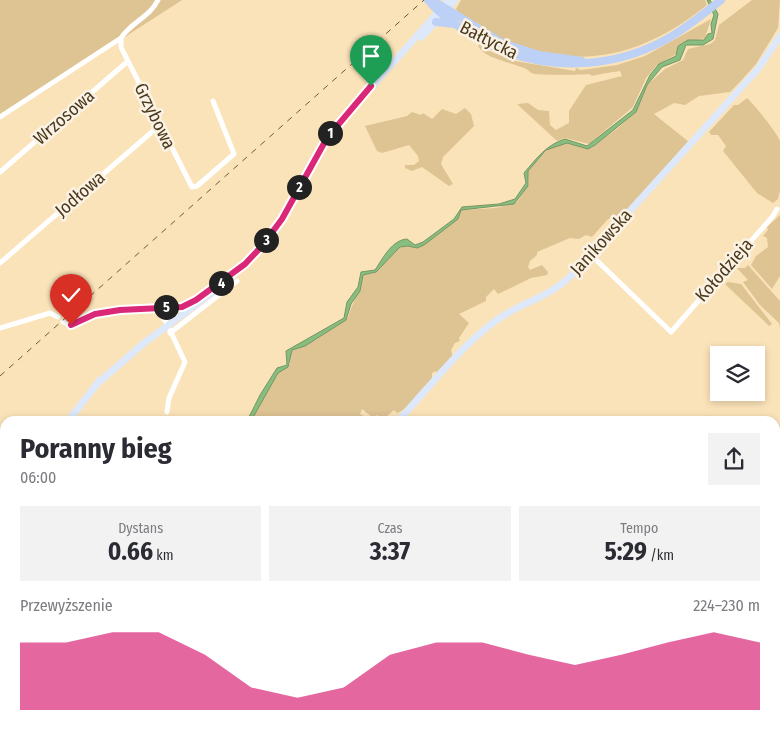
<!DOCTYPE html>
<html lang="pl">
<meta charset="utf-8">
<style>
body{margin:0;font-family:"Fira Sans Condensed",sans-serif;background:#f2f2f3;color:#2b2b33;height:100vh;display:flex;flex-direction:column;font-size:19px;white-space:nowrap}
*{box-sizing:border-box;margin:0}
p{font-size:16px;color:#7c7c81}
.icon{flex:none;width:28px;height:28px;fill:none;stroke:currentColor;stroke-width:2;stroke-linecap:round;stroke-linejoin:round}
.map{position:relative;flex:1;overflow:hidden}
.panel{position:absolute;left:0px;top:416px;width:780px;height:321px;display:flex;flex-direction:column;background:#fff;border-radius:15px 15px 0 0;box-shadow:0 2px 8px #0003}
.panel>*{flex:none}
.controls{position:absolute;left:710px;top:346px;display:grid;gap:10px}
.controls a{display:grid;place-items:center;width:55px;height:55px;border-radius:0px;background:#fff;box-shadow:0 2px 8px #0003;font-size:25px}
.pin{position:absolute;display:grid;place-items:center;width:42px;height:42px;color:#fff;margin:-51px -21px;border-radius:50% 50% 50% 0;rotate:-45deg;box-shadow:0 0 5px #0007}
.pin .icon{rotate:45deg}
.km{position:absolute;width:25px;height:25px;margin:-12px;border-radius:50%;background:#222;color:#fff;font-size:14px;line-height:25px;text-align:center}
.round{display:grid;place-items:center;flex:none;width:52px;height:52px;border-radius:0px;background:#f2f2f3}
.head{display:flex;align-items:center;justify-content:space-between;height:85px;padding:0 20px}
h1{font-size:28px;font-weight:700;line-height:38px}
.stats{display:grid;grid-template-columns:repeat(3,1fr);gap:8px;height:85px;padding:5px 20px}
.stats div{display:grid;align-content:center;border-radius:0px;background:#f2f2f3;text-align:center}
.stats b{font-size:25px;font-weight:700}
.stats small{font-size:14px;font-weight:400}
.stats p{font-size:14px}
.chart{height:140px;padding:10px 20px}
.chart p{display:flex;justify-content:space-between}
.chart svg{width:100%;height:90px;margin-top:5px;fill:#db2777;opacity:.7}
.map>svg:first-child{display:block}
.green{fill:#dec393}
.water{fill:#88bd80;stroke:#759662}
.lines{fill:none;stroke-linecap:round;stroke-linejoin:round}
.stream{stroke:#759662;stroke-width:1}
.river{stroke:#88bd80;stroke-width:8}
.street{stroke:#fff;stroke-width:5}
.secondary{stroke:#dde8fa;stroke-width:7}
.primary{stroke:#bcd1f5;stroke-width:8}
.rail{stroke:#6a5939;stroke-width:1;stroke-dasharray:6 6;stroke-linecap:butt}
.route-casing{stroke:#fff;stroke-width:10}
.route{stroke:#db2777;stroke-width:6}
.labels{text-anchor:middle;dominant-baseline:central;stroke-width:5;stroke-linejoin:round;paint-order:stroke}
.street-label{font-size:18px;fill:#4a3a1c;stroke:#fbf2e5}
</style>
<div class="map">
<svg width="780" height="737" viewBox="0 0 780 737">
<rect width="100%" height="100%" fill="#fbe3b9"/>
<!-- green -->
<path class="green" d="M0,0H182L0,118Z
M461,0H705L707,5C641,58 576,73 496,37C482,31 470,20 458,12L456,9Z
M752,0H780L778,28L756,64L739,83L730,92L699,96L685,105L674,103L654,114L689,142L620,217L608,219L592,237L586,235L579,239L570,238L537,252V255L530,261L528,267L530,270L542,265L548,272L547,275L531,278L498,294L494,289L486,297V301L459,314L469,323L459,338L460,341L455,343L451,350L453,357L436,373V371L432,373V379L405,409L397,413L394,410L386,417L381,418L377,415L373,418L362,409L360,414L372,421H251L278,373L290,364L289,355L292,350L314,341L348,318C351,303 363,290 361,276C368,273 374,275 379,269C393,256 393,242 417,248L458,219L461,210L496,208L517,202L529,185L528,171L548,149L567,143L584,148H591L618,128L636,112L647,85L665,69L683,60L688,49L710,44L715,40L719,25Z
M711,19L705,38C692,42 692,37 677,46L678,53L656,66L646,78L633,107L589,144L565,138L557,141L517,104L528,103L538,110L549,111L550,125L556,130L569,123V111L586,85L622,76L620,71C619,71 594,75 592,76L589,74C586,75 537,75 534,74C530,73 528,69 524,68C509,62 484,58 478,46L480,44L489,51L515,61L575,71L576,68L581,70L617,65L645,56Z
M747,98C753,103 778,134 780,141C780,156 780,176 780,191L778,199L773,203L757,193L723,151L726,146L718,135H711L709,132L734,105H738Z
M465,108L471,114L474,126L443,157L441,164L453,184L449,186L422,167L412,171L405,168V165H414L419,161L418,156L409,145L382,153L377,151L365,126L407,116L412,112L421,115L423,113L432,119L442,109L456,114Z
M780,215V276L772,289L751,265L756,256L768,247L767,238L763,236L768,230L767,227Z
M748,265L780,301V328L779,323L760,305L743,282L748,280L737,268H745Z
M728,282L741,284L772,324L769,326L764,321L727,286L725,284Z
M780,686V737H682L686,732H775V689Z
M43,732H144V733L142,737H39Z
M407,733V732L480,733L470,737H398Z"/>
<!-- water -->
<path class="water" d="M707,0H710L718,14L713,39L703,45H686L680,60L662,67L647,85L636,112L595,145L588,149L567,143L546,150L528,171V186L514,204L461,210L458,219L424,245L417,248L408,246L400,247L376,272L363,275L360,291L351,304L346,320L305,346L292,350L288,367L278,373L251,421H247L260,395L277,368L287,365L286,351L344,318L347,302L358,287L361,272L375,270C383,258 392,240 407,239L415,245L423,242L454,219L462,207L499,204L515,199L526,183L524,173C537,158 546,145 565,139L587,146L633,110L650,75L659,64L676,56L678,46L688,40H704L708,34L712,33L711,24L714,15Z"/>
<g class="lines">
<!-- stream -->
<path class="stream" d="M453,737L464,732"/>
<!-- river -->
<path class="river" d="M128,737L129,732"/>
<!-- street -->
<path class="street" d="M121,38V47L128,61L192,187L197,186L234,154L213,101
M0,117L121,38C131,22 150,17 158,0
M0,172L128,61
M590,254L671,332L773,216L777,209
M0,263L160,125
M155,307L166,322L185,362L169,398L167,412
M63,322L71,325C91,316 112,309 135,307C159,306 173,311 196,300
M0,328L50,313L58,317
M170,333L237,281"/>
<!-- secondary -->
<path class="secondary" d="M422,37L455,0
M98,383L144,343L224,284L256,253L281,219L313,159L334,129L449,0
M68,421L100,380
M398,421C429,388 458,349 494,322C520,302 546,300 572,275L758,69L780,36
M0,520L5,513
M259,737L264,732"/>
<!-- primary -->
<path class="primary" d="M428,0C441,16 461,29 479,39C536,72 608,71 665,40C686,29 703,14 721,0
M432,0L502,43L539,55L582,61
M436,22L455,24"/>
<!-- rail -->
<path class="rail" d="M0,376L424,0
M775,526L780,523
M775,550L780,548
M386,737L396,732"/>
</g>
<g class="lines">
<!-- route casing -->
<g class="route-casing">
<path id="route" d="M71,325L95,314L120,310L182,307L196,300L245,264L262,246L282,219L327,138L371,86"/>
</g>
<!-- route -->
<use href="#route" class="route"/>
</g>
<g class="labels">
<!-- street labels -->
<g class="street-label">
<text transform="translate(489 40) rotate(27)">Bałtycka</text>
<text transform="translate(155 116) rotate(64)">Grzybowa</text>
<text transform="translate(64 117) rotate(-41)">Wrzosowa</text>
<text transform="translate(80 194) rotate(-41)">Jodłowa</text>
<text transform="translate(601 242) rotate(-48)">Janikowska</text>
<text transform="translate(724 270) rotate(-49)">Kołodzieja</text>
</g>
</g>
</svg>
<div class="controls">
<a><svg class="icon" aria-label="layers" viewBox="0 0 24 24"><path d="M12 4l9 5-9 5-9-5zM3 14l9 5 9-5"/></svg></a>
</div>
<div class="pin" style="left:371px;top:86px;background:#1e9e55"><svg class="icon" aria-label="arrive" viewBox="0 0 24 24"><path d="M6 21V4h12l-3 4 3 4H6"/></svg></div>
<div class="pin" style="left:71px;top:325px;background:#d93025"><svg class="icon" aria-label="check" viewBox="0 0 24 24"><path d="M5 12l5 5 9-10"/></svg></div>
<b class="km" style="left:330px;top:133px">1</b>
<b class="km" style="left:299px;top:187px">2</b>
<b class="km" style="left:266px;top:240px">3</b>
<b class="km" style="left:221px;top:283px">4</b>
<b class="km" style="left:166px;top:307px">5</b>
<section class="panel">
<div class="head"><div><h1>Poranny bieg</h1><p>06:00</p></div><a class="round"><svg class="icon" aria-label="share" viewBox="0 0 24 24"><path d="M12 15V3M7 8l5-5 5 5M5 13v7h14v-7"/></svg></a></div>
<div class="stats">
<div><p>Dystans</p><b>0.66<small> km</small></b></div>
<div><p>Czas</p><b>3:37</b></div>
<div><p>Tempo</p><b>5:29<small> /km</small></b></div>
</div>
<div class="chart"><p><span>Przewyższenie</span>224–230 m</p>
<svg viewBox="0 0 160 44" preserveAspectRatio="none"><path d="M0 44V11L10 11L20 6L30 6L40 17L50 33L60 38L70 33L80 17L90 11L100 11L110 17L120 22L130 17L140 11L150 6L160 11V44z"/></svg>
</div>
</section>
</div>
